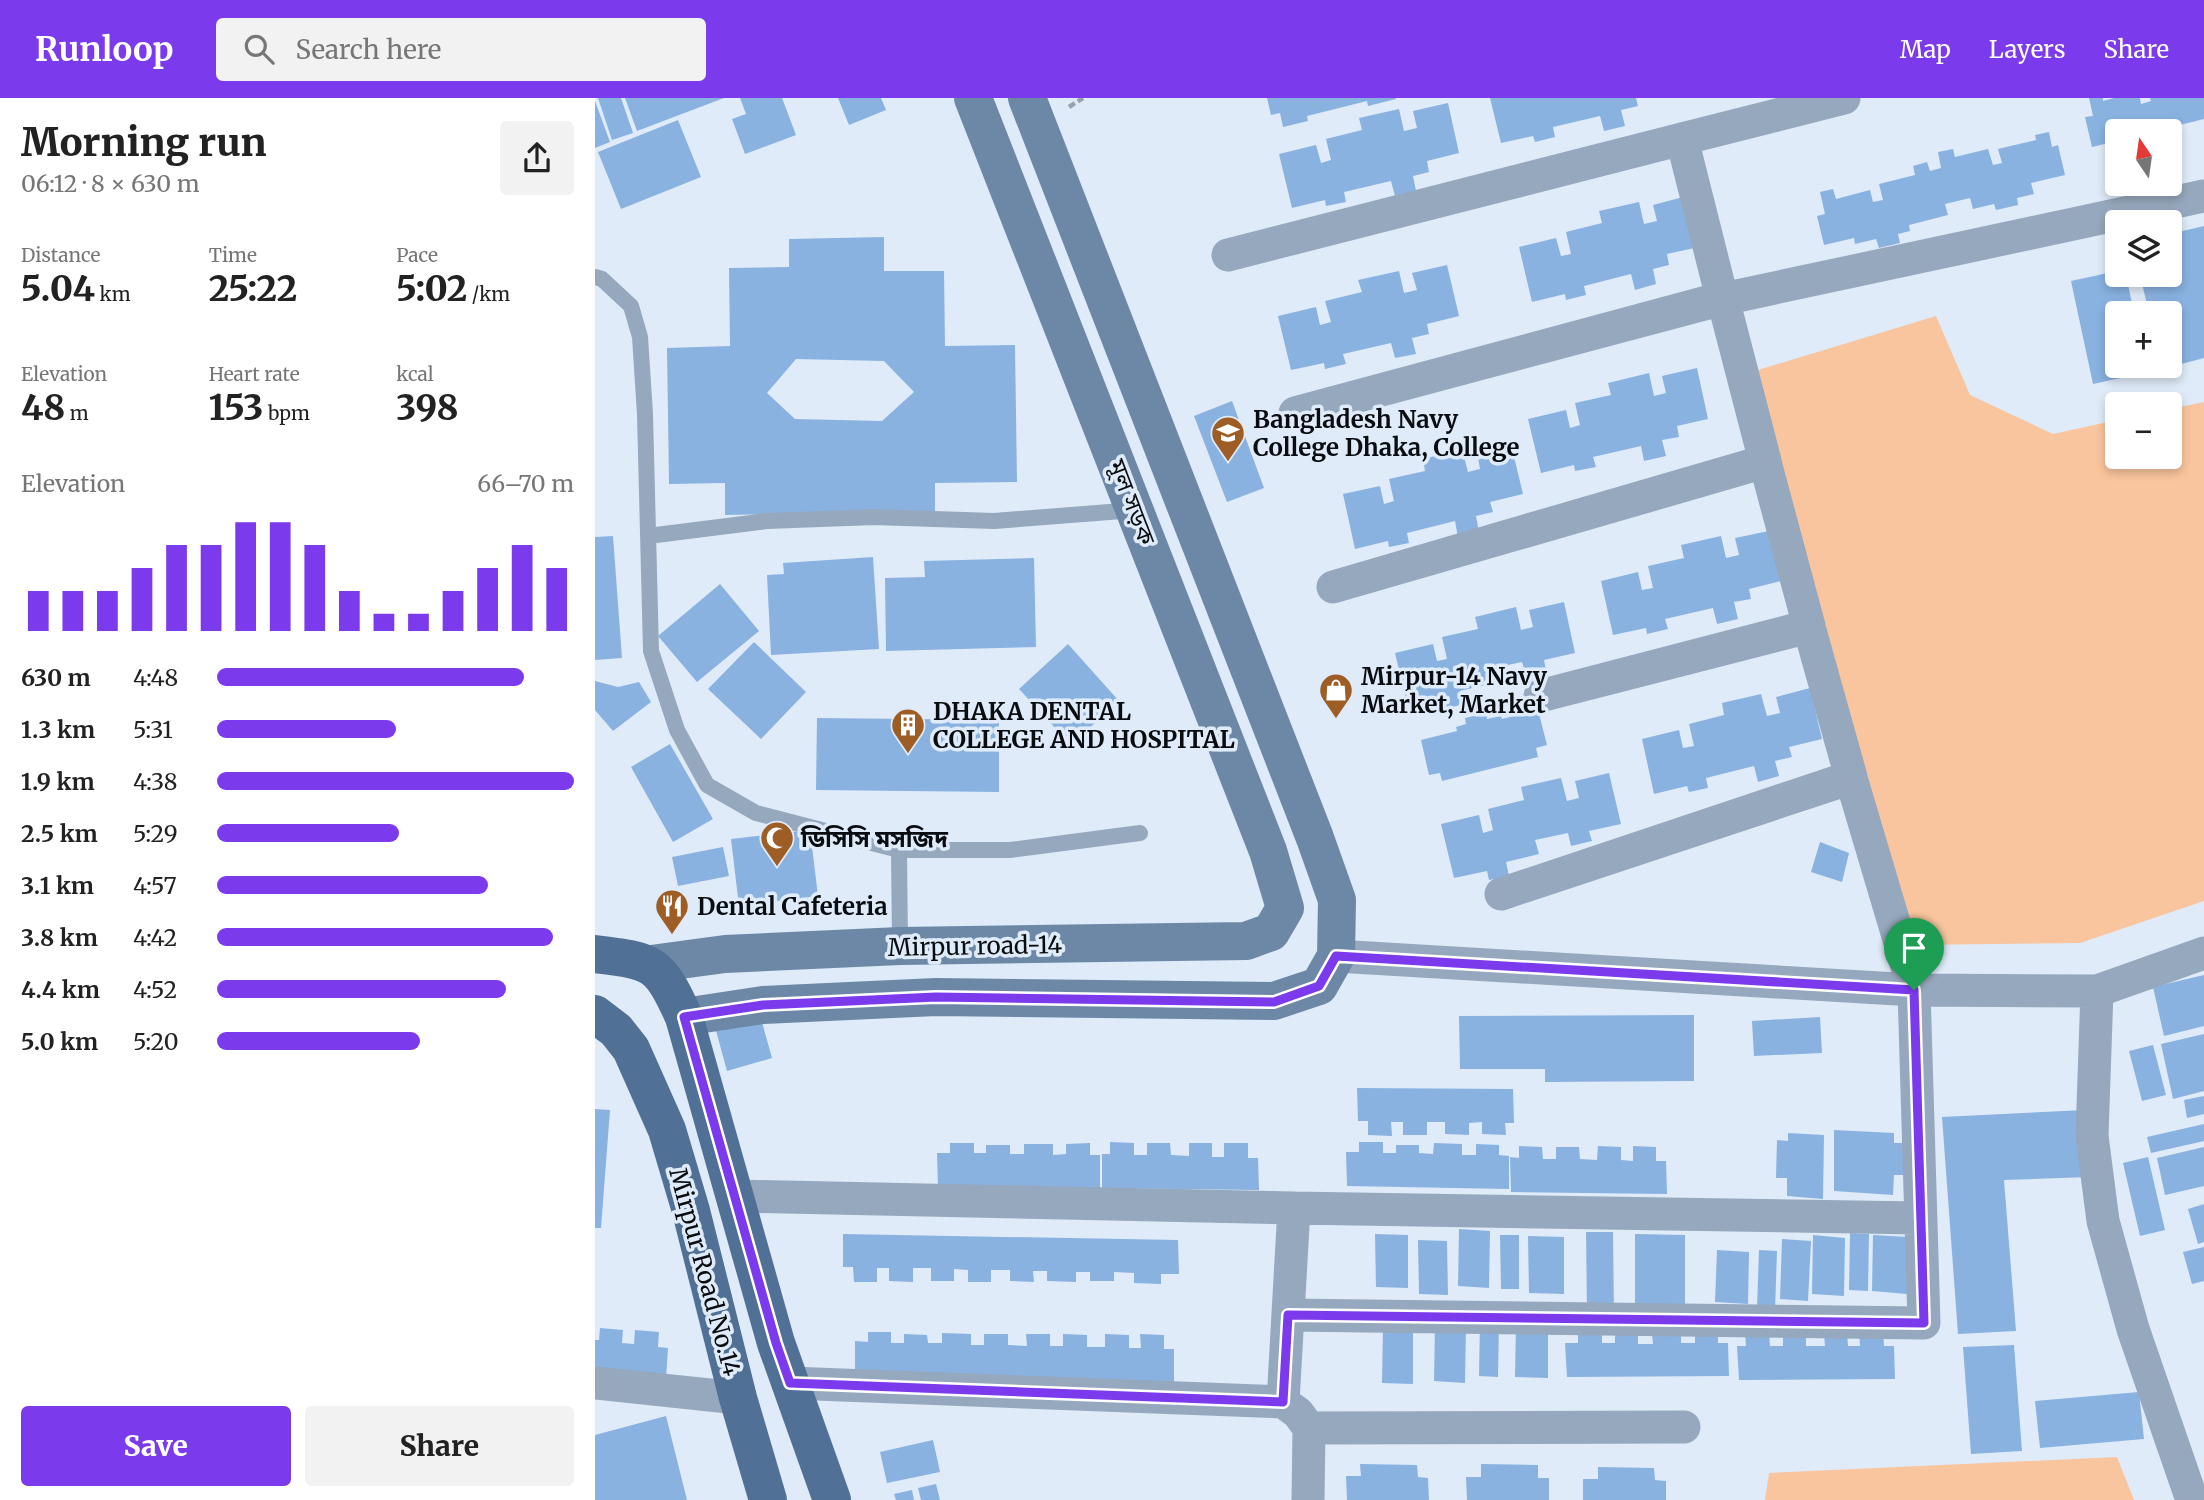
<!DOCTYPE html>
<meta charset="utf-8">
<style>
body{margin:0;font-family:Merriweather,"Noto Sans Bengali",serif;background:#f2f2f2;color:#222;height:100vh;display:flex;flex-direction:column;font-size:26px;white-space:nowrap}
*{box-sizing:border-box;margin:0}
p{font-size:23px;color:#767676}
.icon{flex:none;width:38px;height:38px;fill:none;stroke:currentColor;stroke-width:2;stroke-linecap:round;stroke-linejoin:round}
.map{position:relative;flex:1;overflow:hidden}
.panel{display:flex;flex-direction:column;background:#fff;width:595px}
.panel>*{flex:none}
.needle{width:46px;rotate:347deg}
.fabs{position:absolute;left:1510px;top:21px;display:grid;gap:14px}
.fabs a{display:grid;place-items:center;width:77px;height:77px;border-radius:7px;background:#fff;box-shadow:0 4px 10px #0003;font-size:35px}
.pin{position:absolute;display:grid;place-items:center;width:60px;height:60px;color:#fff;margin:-72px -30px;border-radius:50% 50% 50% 0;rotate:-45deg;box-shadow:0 0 7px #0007}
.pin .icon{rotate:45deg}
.round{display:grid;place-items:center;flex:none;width:74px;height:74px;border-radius:7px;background:#f2f2f2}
.headline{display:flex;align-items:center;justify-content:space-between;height:119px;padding:0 21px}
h1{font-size:38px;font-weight:800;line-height:52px}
.stats{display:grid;grid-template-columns:repeat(3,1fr);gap:10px;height:119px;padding:7px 21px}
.stats div{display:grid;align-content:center}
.stats b{font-size:35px;font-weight:800}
.stats small{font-size:19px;font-weight:400}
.stats p{font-size:19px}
.chart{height:196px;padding:14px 21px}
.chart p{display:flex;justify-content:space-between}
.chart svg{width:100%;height:126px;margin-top:7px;stroke:#7c3aed;stroke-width:6}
.button{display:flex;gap:14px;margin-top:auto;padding:14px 21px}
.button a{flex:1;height:80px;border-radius:7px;background:#7c3aed;color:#fff;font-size:28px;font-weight:800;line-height:80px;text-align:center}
.button a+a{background:#f2f2f2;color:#222}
ul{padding:0 21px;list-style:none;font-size:23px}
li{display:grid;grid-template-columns:112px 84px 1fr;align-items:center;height:52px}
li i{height:18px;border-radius:9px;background:#7c3aed}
header{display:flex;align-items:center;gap:42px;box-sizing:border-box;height:98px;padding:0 35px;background:#7c3aed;color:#fff}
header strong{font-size:33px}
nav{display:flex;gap:38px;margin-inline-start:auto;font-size:24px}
.search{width:490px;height:63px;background:#f2f2f2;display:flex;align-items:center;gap:18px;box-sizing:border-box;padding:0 24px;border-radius:7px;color:#767676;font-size:26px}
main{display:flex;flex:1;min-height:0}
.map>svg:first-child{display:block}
.green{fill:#f9c59e}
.building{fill:#89b2e1;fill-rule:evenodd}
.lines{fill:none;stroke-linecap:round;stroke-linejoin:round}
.path{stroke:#98a2ac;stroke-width:4.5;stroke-dasharray:7 3.5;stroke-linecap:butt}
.lane{stroke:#96a8bd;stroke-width:16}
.street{stroke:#96a8bd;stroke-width:33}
.secondary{stroke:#6d88a6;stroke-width:38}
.primary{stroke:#507095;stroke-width:38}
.route-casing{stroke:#fff;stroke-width:14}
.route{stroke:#7c3aed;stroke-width:9}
.labels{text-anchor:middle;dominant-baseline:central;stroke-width:7;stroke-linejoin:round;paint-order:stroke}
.poi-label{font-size:24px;font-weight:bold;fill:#090d11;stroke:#dfebf8;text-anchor:start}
.street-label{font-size:24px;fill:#090d11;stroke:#dfebf8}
</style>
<header>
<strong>Runloop</strong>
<div class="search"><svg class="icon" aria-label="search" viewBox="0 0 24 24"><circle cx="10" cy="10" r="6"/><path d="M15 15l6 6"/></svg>Search here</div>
<nav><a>Map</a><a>Layers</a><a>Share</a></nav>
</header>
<main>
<section class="panel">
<div class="headline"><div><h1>Morning run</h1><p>06:12 · 8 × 630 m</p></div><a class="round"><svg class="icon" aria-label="share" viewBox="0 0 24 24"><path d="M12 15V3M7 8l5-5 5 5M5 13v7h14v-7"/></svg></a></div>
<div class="stats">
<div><p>Distance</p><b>5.04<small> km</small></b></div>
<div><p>Time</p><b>25:22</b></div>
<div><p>Pace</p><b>5:02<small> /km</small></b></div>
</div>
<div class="stats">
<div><p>Elevation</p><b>48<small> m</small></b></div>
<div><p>Heart rate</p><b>153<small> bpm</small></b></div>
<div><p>kcal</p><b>398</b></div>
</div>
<div class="chart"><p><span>Elevation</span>66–70 m</p>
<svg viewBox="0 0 160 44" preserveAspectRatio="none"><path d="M5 44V30M15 44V30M25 44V30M35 44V22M45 44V14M55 44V14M65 44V6M75 44V6M85 44V14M95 44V30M105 44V38M115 44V38M125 44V30M135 44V22M145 44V14M155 44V22"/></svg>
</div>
<ul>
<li><b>630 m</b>4:48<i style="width:86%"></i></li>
<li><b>1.3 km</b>5:31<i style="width:50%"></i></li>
<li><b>1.9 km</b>4:38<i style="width:100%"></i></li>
<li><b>2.5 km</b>5:29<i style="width:51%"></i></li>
<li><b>3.1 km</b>4:57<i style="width:76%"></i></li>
<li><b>3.8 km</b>4:42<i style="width:94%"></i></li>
<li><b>4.4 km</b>4:52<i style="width:81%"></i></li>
<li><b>5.0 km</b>5:20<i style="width:57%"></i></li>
</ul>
<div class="button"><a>Save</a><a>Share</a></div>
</section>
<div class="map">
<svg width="1609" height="1402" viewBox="0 0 1609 1402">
<rect width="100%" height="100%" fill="#dfebf8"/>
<!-- green -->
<path class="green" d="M1341,218L1375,297L1458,336L1522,322V359H1575V311L1609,304V803L1485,845L1321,847L1153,275Z
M1522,1359L1539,1402H1170L1174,1375Z"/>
<!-- building -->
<path class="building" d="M3,0H26L38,35L17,42Z
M30,0H129L42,33Z
M145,0H187L201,37L150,56L137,21L151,16Z
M243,0H286L291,12L254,27Z
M672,0H801V1L773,8L772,3L712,18L713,23L688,29L685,15L676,17Z
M895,0H1041L1043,8L1026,12L1030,28L1009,33L1005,18L958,29L960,39L940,44L938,38L906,45Z
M1494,0H1508V3L1519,0H1545L1546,6L1556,3L1555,0H1609V21L1581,28L1583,34L1575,36V33H1522V43L1497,49L1490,19L1498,18Z
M0,3L15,44L0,50Z
M853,5L864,55L832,63L834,74L818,78L821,93L800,98L796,83L749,94L751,104L731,108L730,102L697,110L684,56L721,47L726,65L736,62L731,41L767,32L764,20L804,11L809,33L822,30L818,13Z
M83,22L106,79L26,111L3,54Z
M1454,34L1457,49L1463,47L1470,77L1436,85L1439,96L1422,100L1423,107L1401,112L1399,106L1378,111L1375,100L1350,106L1353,117L1314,127L1315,133L1303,136L1305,145L1284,150L1281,141L1260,146L1259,140L1229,147L1222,118L1230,116L1225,94L1238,91L1241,101L1275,92L1278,104L1288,102L1284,86L1320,77L1318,68L1332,64L1335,73L1346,70L1343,54L1358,51L1360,59L1393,51L1398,67L1407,65L1403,51L1441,42L1440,37Z
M1092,98L1104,149L1072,156L1074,167L1058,171L1061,186L1040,192L1036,176L989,188L991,197L971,202L970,196L937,204L924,149L961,140L966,158L976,156L971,134L1007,125L1004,113L1044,104L1049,126L1062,123L1058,107Z
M1609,128V260L1575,269V215H1554L1545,177H1575V136Z
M289,139V173H349L350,248L420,247L422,384L340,385V413L130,417V385L74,386L72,250L135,248L134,170L194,169V141ZM201,261L289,263L319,294L287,323L200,321L172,295Z
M852,167L864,218L832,226L834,236L817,240L821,256L800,260L796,245L748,256L751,266L730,271L729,265L696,272L683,218L721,209L725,227L736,224L730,203L767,194L763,182L804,173L809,195L822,192L817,175Z
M1522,173V177H1531L1539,215H1522V268H1551L1552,274L1498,286L1476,183Z
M1102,270L1113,321L1082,328L1084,339L1067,342L1071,358L1049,363L1046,348L998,359L1001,369L980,373L979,367L946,375L933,321L971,312L975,330L985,327L980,305L1016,297L1013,285L1054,275L1059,298L1071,295L1067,278Z
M637,303L669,390L632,404L599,318Z
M916,346L928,396L895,404L898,414L881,418L884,434L863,439L860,423L812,435L814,445L794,449L793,443L760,451L748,396L785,388L789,406L799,403L794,381L830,373L828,361L867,351L873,374L885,371L882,354Z
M1174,433L1186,483L1154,491L1156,501L1139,504L1143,521L1122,526L1118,510L1070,521L1073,531L1052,536L1051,530L1018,537L1006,483L1043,474L1047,492L1058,490L1053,468L1089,460L1086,447L1126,438L1131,460L1144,457L1140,440Z
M18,438L27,560L0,562V439Z
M278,459L284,551L176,557L172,477L189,476L188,465Z
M439,460L441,549L291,553L290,480L330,479L329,463Z
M125,486L164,533L102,584L63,538Z
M969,504L980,555L949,562L951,572L931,577L927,564L894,571L898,585L865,593L868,606L848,612L846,601L813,609L800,555L838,546L842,563L852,561L847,539L883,531L880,519L921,509L926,532L938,529L934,512Z
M159,544L211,594L166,641L113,591Z
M473,546L524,603L476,647L424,591Z
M0,583L23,589L44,584L56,604L18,633L0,612Z
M1215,590L1227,641L1194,649L1197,659L1180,663L1184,678L1163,684L1159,668L1111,680L1113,690L1094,694L1092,688L1059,696L1047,641L1084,632L1088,650L1099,648L1094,626L1129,617L1127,605L1166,596L1172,618L1185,615L1181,599Z
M943,612L952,647L941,650L943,659L847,683L845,675L834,677L826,642L862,633L861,629L871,626L870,620L891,615L892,621L906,618L907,621Z
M222,620L404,622V694L221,692Z
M75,646L118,721L78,744L36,669Z
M1014,675L1026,726L994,733L997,743L976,748L973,735L940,742L944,756L911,764L914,778L894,782L892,773L859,780L846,726L884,717L888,735L898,732L893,711L929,702L926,689L966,680L972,703L984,700L980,683Z
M215,732L223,798L144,808L136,741Z
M1225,744L1254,755L1247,784L1216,774Z
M128,749L134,778L83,788L77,759Z
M1609,877V928L1569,938L1558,889Z
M165,917L177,960L132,973L120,929Z
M1099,917V983L950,984V971H865L864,918Z
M1225,919L1227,955L1159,958L1157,923Z
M1609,936V993L1578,1001L1566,946Z
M1558,947L1571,997L1547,1003L1534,953Z
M762,990L918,991L919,1025H910L911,1037L887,1036V1024L874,1025V1037L850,1036V1024H832V1037H808V1024H796L797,1038L773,1037V1023H763Z
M1609,998V1016L1592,1020L1589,1002Z
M0,1011L15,1012L6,1130H0Z
M1490,1012L1495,1079L1409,1082L1421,1233L1363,1236L1347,1019Z
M1609,1026V1043L1556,1055L1552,1039Z
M1239,1032L1299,1035V1045H1308V1077H1299L1298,1097L1239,1093Z
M1193,1035L1229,1037L1228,1101L1192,1098V1080H1181L1182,1042L1193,1043Z
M515,1044L539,1045V1057H552V1045H575L576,1057L594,1058V1045H617V1059H629V1045H653V1060H663L664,1092L507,1090V1056H515Z
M764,1044H788V1055H801V1047H824V1055L838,1056L839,1045L867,1046V1057H881V1046L904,1047V1057L914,1058V1091L752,1088L751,1054H764Z
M355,1045H379V1055H391V1047H415V1056H429V1046H458V1057L471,1056V1046L495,1045V1057H505V1090L343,1089L342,1055H355Z
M924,1048L947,1049L948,1061H961V1049H984L985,1061L1002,1062L1003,1048L1026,1049V1062L1038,1063V1048L1061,1049V1063H1071L1072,1096L916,1094L915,1059L924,1060Z
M1609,1049V1088L1570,1097L1562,1060Z
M1553,1059L1570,1132L1545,1138L1528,1065Z
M1609,1106V1144L1603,1146L1593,1111Z
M864,1131L895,1133L894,1190L863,1188Z
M991,1134H1018L1019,1216L992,1215Z
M1255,1135L1274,1136L1273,1193L1254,1192Z
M248,1136L583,1142L584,1176H566V1186L539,1185V1175L519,1174V1183H495V1174H481V1184L452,1183V1173H438L439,1184L415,1183V1172H396V1184H373V1172L359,1171V1183H336V1170H318V1184L294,1183V1170H282V1184H259L258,1169H248Z
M780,1136L813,1137V1190L781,1189Z
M1040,1136L1090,1137V1219L1040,1217Z
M905,1137H924V1191H906Z
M1218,1137L1250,1140L1249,1198L1217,1196Z
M1278,1137L1313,1139L1312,1196L1277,1193Z
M933,1138L969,1139V1196L934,1195Z
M1187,1141L1216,1143L1213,1203L1185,1201Z
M823,1142L852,1143L853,1197L824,1196Z
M1609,1149V1183L1597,1186L1588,1154Z
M1122,1152L1154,1154L1153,1206L1120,1204Z
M1164,1152L1182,1153L1180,1213L1162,1211Z
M885,1223L904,1224L903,1279L884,1278Z
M921,1225L953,1227V1280L920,1279Z
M840,1226L871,1227L870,1285L839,1283Z
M788,1228L818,1229V1286L787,1285Z
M5,1230L28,1232L27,1245L39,1246L40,1232L64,1234L63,1249L73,1250L71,1281L0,1275V1242H4Z
M1264,1233L1288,1234L1289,1248H1299L1300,1281L1144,1282L1142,1248H1151L1150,1236H1174L1175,1248H1188V1236H1211V1248H1230L1229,1235L1252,1234L1253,1248H1265Z
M273,1234H296V1245H309V1236L332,1237L333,1245H347V1235L376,1236V1247H389V1236H413V1247L432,1248L431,1236H455V1248H468V1236L492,1237V1249H510V1236L534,1237V1250H546L545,1236L569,1237V1251H579V1285L260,1277V1243L273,1244Z
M1100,1234H1123V1245H1133L1134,1278L972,1279L970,1245H983V1236L1007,1235V1245H1020V1237H1043V1246H1058L1057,1235H1086V1245H1100Z
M1419,1247L1427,1353L1376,1356L1368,1249Z
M1544,1294L1549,1341L1445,1350L1440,1303Z
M71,1318L92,1402H0V1337Z
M338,1342L345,1374L292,1385L285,1354Z
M765,1366L822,1367L823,1379L833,1380L834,1402H752L751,1378H766Z
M886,1366L943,1367V1380H954V1402H872L871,1379H886Z
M1003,1369L1059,1370L1060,1382L1071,1383V1402H988V1381H1003Z
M341,1386L345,1402H326L323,1390Z
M317,1392L319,1402H301L299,1396Z"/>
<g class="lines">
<!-- path -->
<path class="path" d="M474,9L488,0"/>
<!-- lane -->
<path class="lane" d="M0,179L7,181L36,208L45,239L50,316L56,553L82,632L112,687L161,715L304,752L305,848
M53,438L172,423L279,419L399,423L540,412
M304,752H415L545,735"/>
<!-- street -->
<path class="street" d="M1087,41L1249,0
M633,157L1087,41L1127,200L700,315L1128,201L1170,363L738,489L1170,364L1214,528L945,598L1214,529L1256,679L906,796L1256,680L1319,892L1329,1225L693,1217
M1128,201L1609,98
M741,858L1319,892L1502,893L1609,855
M1502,893L1497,1038L1508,1123L1538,1231L1597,1402
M139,1098L699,1110L1324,1120
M0,1285L143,1300
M195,1285L688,1304L703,1315L714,1330L713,1402
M688,1304L699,1110
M714,1330L1089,1329"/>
<!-- secondary -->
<path class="secondary" d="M56,866L130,856L305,848L651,843L676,834L690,810L673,753L378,0
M89,919L168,907L341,899L679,903L724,888L741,858L742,802L720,740L432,0"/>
<!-- primary -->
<path class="primary" d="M0,856C59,863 64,864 89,919L181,1245L237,1402
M0,916L21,932L36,951L72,1032L96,1113L143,1300L173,1402"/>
</g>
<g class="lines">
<!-- route casing -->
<g class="route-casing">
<path id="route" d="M741,858L1319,892L1329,1225L693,1217L688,1304L195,1285L181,1245L89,919L168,907L341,899L679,904L724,888Z"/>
</g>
<!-- route -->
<use href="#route" class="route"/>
</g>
<!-- icons -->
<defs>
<g id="university-pin" transform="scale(1.75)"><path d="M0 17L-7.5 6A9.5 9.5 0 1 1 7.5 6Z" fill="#9d5d25" stroke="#dfebf8"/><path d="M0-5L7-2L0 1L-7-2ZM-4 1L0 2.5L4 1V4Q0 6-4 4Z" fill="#fff"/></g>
<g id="shop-pin" transform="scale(1.75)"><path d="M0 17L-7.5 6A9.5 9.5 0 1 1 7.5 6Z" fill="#9d5d25" stroke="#dfebf8"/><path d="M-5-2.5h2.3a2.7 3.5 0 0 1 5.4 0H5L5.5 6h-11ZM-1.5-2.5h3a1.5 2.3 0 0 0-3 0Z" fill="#fff"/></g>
<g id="building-pin" transform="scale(1.75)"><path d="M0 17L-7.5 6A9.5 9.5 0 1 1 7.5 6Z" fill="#9d5d25" stroke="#dfebf8"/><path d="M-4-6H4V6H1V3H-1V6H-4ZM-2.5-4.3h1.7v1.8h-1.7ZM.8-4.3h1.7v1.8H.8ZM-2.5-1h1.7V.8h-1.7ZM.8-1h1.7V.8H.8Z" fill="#fff"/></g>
<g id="mosque-pin" transform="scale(1.75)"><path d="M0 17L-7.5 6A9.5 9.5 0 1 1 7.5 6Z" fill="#9d5d25" stroke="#dfebf8"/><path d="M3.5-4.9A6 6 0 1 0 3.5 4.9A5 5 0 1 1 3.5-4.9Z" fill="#fff"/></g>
<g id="restaurant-pin" transform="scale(1.75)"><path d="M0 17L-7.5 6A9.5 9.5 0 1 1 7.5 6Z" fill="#9d5d25" stroke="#dfebf8"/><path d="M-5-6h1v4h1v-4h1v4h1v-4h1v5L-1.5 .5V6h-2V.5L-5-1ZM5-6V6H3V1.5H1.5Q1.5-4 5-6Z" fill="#fff"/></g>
</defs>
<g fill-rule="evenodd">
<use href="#university-pin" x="633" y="335"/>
<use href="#shop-pin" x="741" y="592"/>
<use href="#building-pin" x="313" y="627"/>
<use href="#mosque-pin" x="182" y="740"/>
<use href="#restaurant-pin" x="77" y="808"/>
</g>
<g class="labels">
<!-- poi labels -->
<g class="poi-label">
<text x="658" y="321">Bangladesh Navy<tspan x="658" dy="28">College Dhaka, College</tspan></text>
<text x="766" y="578">Mirpur-14 Navy<tspan x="766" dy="28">Market, Market</tspan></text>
<text x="338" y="613">DHAKA DENTAL<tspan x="338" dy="28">COLLEGE AND HOSPITAL</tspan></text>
<text x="206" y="740">ডিসিসি মসজিদ</text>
<text x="102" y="808">Dental Cafeteria</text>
</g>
<!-- street labels -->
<g class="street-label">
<text transform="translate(537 404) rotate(69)">মূল সড়ক</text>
<text transform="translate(380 848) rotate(-1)">Mirpur road-14</text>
<text transform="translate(110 1174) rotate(75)">Mirpur Road No.14</text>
</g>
</g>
</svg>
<div class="fabs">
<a><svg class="needle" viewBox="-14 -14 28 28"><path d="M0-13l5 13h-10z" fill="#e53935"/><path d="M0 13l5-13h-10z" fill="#767676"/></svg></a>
<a><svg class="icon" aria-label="layers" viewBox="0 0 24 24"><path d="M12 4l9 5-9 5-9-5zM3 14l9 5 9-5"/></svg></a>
<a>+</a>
<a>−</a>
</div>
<div class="pin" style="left:1319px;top:892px;background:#1e9e55"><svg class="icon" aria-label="arrive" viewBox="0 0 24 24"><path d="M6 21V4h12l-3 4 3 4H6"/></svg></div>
</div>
</main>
